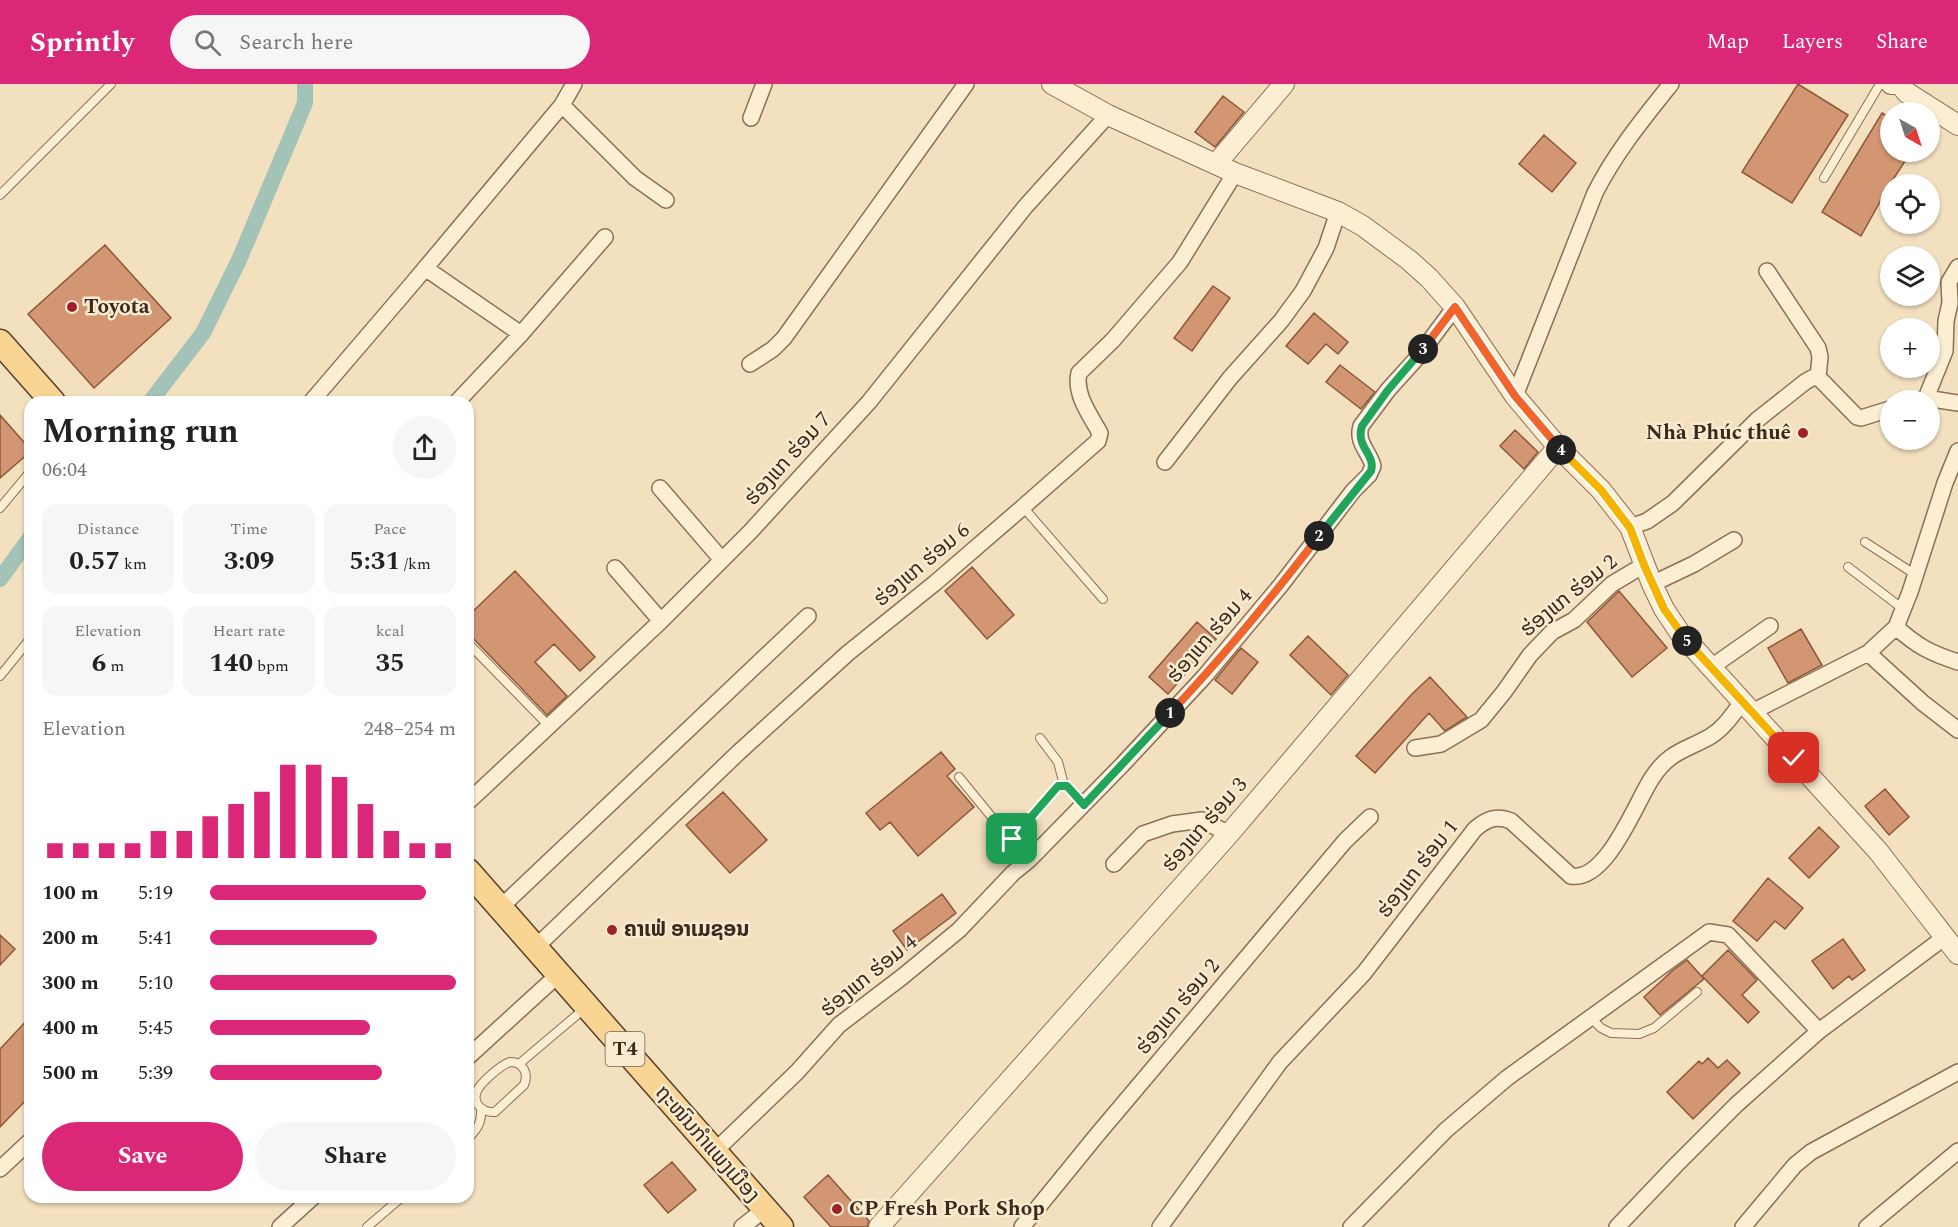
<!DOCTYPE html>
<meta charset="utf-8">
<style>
body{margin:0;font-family:Spectral,"Noto Sans Lao",serif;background:#f6f6f6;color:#222;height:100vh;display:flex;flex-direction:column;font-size:22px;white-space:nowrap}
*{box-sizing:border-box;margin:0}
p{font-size:20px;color:#767676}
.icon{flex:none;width:33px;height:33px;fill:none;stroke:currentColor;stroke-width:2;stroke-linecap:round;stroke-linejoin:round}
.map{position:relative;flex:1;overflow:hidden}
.panel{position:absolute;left:24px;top:312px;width:450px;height:807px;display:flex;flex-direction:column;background:#fff;border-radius:18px;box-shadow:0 2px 4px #0004}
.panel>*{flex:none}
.needle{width:39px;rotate:141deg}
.controls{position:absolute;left:1880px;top:18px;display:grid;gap:12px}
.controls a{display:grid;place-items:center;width:60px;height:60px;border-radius:50%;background:#fff;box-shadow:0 2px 4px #0004;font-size:30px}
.pin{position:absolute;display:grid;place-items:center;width:51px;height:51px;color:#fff;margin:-26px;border-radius:12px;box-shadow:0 3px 9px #0006}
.km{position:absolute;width:30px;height:30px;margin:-15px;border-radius:50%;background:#222;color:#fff;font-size:16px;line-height:30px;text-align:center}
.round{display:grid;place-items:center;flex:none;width:63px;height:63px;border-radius:32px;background:#f6f6f6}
.head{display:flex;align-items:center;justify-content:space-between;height:102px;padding:0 18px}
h1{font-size:33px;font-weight:700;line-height:45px}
.metrics{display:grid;grid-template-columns:repeat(3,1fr);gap:9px;height:102px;padding:6px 18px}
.metrics div{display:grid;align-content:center;border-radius:15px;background:#f6f6f6;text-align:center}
.metrics b{font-size:26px;font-weight:700}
.metrics small{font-size:16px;font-weight:400}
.metrics p{font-size:16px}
.chart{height:168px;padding:12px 18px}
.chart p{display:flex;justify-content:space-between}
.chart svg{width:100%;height:108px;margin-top:6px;stroke:#db2777;stroke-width:6}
.cta{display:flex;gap:12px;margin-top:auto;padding:12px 18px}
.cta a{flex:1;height:69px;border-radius:36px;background:#db2777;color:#fff;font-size:24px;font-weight:700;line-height:69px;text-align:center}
.cta a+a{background:#f6f6f6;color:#222}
ul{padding:0 18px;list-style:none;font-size:20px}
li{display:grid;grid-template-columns:96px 72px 1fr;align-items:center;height:45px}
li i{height:15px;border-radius:8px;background:#db2777}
header{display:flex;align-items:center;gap:36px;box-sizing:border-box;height:84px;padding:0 30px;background:#db2777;color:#fff}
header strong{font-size:28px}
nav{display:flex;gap:33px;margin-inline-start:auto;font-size:21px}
.search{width:420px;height:54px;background:#f6f6f6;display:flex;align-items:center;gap:15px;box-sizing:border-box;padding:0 21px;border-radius:33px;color:#767676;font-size:22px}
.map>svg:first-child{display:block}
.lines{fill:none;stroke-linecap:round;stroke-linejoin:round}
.canal{stroke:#a3c3b8;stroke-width:16}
.building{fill:#d39672;stroke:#8d5739;stroke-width:1.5}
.service-casing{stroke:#8c7056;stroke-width:10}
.minor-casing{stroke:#8c7056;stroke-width:18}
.tertiary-casing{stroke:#8c7056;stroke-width:22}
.primary-casing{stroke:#593e2b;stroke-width:27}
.service{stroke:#fceed3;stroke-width:8}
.minor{stroke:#fceed3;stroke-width:15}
.tertiary{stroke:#fceed3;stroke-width:20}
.primary{stroke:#f9d593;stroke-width:24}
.split-1-casing{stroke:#fff;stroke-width:12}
.split-2-casing{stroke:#fff;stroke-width:12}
.split-3-casing{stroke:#fff;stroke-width:12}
.split-4-casing{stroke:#fff;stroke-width:12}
.split-5-casing{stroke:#fff;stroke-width:12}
.split-6-casing{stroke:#fff;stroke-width:12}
.split-1{stroke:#22a559;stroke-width:8}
.split-2{stroke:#f0652b;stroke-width:8}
.split-3{stroke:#22a559;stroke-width:8}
.split-4{stroke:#f0652b;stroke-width:8}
.split-5{stroke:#f5b400;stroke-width:8}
.split-6{stroke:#f5b400;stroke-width:8}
.poi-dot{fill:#a02027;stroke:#f8ebd0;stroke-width:2}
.labels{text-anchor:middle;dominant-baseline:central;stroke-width:5;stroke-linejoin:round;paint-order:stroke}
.shield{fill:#f8ebd0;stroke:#736352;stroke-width:1.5}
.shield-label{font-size:20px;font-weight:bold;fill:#3a291c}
.poi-label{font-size:21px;font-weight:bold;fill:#3a291c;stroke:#f8ebd0;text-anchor:start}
.street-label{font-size:21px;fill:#3a291c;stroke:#f8ebd0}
</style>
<header>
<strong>Sprintly</strong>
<div class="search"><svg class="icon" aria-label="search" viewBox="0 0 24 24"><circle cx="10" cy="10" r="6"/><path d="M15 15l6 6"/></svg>Search here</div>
<nav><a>Map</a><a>Layers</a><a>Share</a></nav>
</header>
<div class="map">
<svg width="1958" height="1143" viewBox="0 0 1958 1143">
<rect width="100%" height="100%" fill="#f2e0bf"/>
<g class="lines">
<!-- canal -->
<path class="canal" d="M150,318L203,249L239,176L305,19V0
M0,495L30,454"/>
</g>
<!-- building -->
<path class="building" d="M1798,0L1848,31L1792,119L1742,88Z
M1223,12L1244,28L1215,63L1195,48Z
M1882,29L1890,34V68H1911L1890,100L1861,152L1822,128Z
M1544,51L1576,79L1552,108L1519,80Z
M105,161L171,234L94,304L28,230Z
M1213,202L1230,214L1192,267L1174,254Z
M1314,229L1348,258L1338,270L1326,260L1308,280L1286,262Z
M1340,281L1375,308L1361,325L1326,298Z
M0,331L30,365V368L0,394Z
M1515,346L1538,368L1524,385L1500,362Z
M972,483L1014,531L987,555L945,507Z
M515,487L595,573L580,587L554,560L535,578L567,612L547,631L468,549V532Z
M1619,507L1667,564L1632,593L1587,538Z
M1197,538L1216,555L1168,610L1149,593Z
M1801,545L1822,581L1788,599L1768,564Z
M1308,552L1348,591L1331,611L1290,571Z
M1241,564L1258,578L1232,610L1215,596Z
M1430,593L1467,633L1445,647L1429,629L1375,689L1356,672L1412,610Z
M941,668L955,685L947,692L974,723L918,772L890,738L880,746L866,729Z
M1885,705L1909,733L1889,751L1865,722Z
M723,708L767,756L730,789L686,741Z
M1819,743L1839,763L1809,794L1789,774Z
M1768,794L1803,824L1785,845L1775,837L1757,857L1733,837Z
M942,810L956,829L907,866L893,847Z
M0,851L15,865L0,881Z
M1843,855L1865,886L1852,896L1849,892L1833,905L1812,877Z
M1728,866L1757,896L1742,911L1759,928L1748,939L1702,892Z
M1687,876L1704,895L1660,931L1644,913L1672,887Z
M30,933V1012L0,1043V965Z
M1708,974L1718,984L1727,976L1740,989L1693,1035L1667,1008L1699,977L1702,980Z
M672,1078L696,1106L668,1129L644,1101Z
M828,1091L869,1137L867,1143H831L804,1113Z"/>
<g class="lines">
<!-- service casing -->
<g class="service-casing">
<path id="service" d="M1824,94L1880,0
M0,111L111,0
M1023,423L1103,515
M0,424L30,388
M1865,458L1916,491
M1848,483L1903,525
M468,559L548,641
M0,592L30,555
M1040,654L1058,678L1064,701
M959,693L1012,758
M1029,776L1013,760L1012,755L1058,702L1064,701L1067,702L1084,721
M1590,933L1601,944L1611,949L1639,950L1654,944L1697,908
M510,978C523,978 529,989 524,1001L495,1028C484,1029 471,1020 477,1007C481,998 501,981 510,978Z
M519,980L584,925
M468,1055C477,1045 482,1039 481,1025
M367,1143L402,1113"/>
</g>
<!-- minor casing -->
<g class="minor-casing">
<path id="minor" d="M562,21L635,94L666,116
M751,34L764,0
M425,184L521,250
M1767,187L1818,264L1820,273L1818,293L1857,333L1861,334L1890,325
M750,280L773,265L784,254L966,0
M1515,312L1595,109C1615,69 1643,35 1671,0
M1926,314L1945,267L1946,237L1950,219L1949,198L1958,183
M1918,316L1926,314L1958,319
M311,318L412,200L562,21L574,0
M457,318L521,250L605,153
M1165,378L1230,294L1281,237L1303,207L1326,164L1338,128
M660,404L722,476
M1630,443L1647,437L1673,419L1757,336L1805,298L1812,294L1818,293
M615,484L661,537
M1652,500L1694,480L1734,456
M1896,543C1917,562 1930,569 1958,578
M1868,569L1923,619L1958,646
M1710,584L1770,542
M1752,628L1868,569L1896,543L1910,508L1945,399L1958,367
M1415,664L1441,660L1481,636L1504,608L1530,571L1552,548L1574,536L1612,500L1644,481
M468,718L661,537L750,448L869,318L1025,123L1108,31
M1114,780L1143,750L1172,740L1202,736L1229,750
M501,823L808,532
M536,863L739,668L848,569L935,499L1023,423L1098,357L1100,349C1090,331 1074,310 1079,289L1113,256L1180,178L1235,89
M468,973L559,890
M714,1068L797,988L839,941L902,893L959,846L1013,789L1029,776L1122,681L1204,593L1281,501L1353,407L1369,391L1373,382C1369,367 1356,359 1361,342L1388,306L1417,274L1455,223
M0,1085L30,1057
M280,1143L313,1113
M742,1143L765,1125
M1022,1143L1097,1051L1345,757L1370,733
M1160,1143L1280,978L1364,889L1475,745C1487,735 1496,731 1511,737L1571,792C1607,798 1636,718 1652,694C1669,667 1687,666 1711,652C1724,644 1733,630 1742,618
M1351,1143L1446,1046L1507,994L1709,848L1728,851L1819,947
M1617,1143L1676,1081L1736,1021L1819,947L1945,853
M1743,1143L1795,1081L1811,1068L1958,988
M1867,1143L1958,1067"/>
</g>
<!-- tertiary casing -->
<g class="tertiary-casing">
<path id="tertiary" d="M1052,0L1108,31L1235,89L1338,128L1363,142L1409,176L1429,194L1455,223L1515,312L1558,363L1601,406L1630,443L1652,500L1664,525L1680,549L1878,767L1958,870
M1891,0H1900L1906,8L1958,41
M1216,80L1284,0
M879,1143L1229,750L1558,363"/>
</g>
<!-- primary casing -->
<g class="primary-casing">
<path id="primary" d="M0,258L53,318
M468,787L781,1143"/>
</g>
<!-- service -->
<use href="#service" class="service"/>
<!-- minor -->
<use href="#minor" class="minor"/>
<!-- tertiary -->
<use href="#tertiary" class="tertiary"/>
<!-- primary -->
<use href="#primary" class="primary"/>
</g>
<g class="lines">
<!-- split-1 casing -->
<g class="split-1-casing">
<path id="split-1" d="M1012,755L1058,702H1067L1084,721L1170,629"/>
</g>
<!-- split-2 casing -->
<g class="split-2-casing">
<path id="split-2" d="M1170,629C1223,573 1272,513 1319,452"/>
</g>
<!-- split-3 casing -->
<g class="split-3-casing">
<path id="split-3" d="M1319,452L1371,387C1376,370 1355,363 1362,342L1388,306L1423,265"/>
</g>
<!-- split-4 casing -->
<g class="split-4-casing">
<path id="split-4" d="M1423,265L1455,223L1515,312L1561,366"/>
</g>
<!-- split-5 casing -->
<g class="split-5-casing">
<path id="split-5" d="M1561,366L1601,406L1630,444L1644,481L1664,525L1687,557"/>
</g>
<!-- split-6 casing -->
<g class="split-6-casing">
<path id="split-6" d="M1687,557L1794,674"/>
</g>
<!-- split-1 -->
<use href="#split-1" class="split-1"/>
<!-- split-2 -->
<use href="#split-2" class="split-2"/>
<!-- split-3 -->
<use href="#split-3" class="split-3"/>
<!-- split-4 -->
<use href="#split-4" class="split-4"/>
<!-- split-5 -->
<use href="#split-5" class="split-5"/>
<!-- split-6 -->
<use href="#split-6" class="split-6"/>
</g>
<!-- markers -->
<g class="poi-dot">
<circle cx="72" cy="223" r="6"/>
<circle cx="1803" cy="349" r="6"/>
<circle cx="612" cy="846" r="6"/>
<circle cx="837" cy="1125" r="6"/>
</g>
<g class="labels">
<!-- shield labels -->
<rect class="shield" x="605.5" y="948" width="39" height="34" rx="4.5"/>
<g class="shield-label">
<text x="625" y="965">T4</text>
</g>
<!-- poi labels -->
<g class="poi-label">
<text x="84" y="223">Toyota</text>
<text x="1791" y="349" text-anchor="end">Nhà Phúc thuê</text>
<text x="624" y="846">ຄາເຟ່ ອາເມຊອນ</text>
<text x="849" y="1125">CP Fresh Pork Shop</text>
</g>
<!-- street labels -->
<g class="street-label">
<text transform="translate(788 375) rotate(-48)">ຮ່ອງແກ ຮ່ອມ 7</text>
<text transform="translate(922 481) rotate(-40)">ຮ່ອງແກ ຮ່ອມ 6</text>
<text transform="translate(1569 512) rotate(-39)">ຮ່ອງແກ ຮ່ອມ 2</text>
<text transform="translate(1210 552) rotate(-49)">ຮ່ອງແກ ຮ່ອມ 4</text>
<text transform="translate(1205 741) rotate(-49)">ຮ່ອງແກ ຮ່ອມ 3</text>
<text transform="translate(1418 785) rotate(-52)">ຮ່ອງແກ ຮ່ອມ 1</text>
<text transform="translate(869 892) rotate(-39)">ຮ່ອງແກ ຮ່ອມ 4</text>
<text transform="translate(1178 923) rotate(-50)">ຮ່ອງແກ ຮ່ອມ 2</text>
<text transform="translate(707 1060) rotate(49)">ຖະໜົນກຳແພງເມືອງ</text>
</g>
</g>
</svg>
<div class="controls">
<a><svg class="needle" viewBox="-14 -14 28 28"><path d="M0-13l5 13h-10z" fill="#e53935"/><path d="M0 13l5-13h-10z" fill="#767676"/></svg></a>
<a><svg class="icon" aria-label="locate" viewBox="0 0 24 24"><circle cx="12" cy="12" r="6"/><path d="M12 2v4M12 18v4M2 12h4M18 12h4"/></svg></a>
<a><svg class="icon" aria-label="layers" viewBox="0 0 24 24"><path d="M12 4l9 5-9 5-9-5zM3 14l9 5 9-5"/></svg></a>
<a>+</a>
<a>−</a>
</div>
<div class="pin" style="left:1012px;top:755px;background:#1e9e55"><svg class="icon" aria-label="arrive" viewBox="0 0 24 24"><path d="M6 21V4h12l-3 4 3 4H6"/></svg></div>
<div class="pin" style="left:1794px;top:674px;background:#d93025"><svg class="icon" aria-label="check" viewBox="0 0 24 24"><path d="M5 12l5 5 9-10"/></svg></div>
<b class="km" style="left:1170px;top:629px">1</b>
<b class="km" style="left:1319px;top:452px">2</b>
<b class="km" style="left:1423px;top:265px">3</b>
<b class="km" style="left:1561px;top:366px">4</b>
<b class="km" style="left:1687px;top:557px">5</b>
<section class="panel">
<div class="head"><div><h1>Morning run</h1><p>06:04</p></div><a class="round"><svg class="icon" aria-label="share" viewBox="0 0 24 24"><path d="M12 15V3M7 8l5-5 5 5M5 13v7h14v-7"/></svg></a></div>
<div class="metrics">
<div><p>Distance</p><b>0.57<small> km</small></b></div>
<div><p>Time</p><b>3:09</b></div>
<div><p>Pace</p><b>5:31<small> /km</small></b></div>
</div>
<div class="metrics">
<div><p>Elevation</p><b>6<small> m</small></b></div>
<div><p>Heart rate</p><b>140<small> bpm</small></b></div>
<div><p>kcal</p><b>35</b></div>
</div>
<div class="chart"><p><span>Elevation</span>248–254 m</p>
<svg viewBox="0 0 160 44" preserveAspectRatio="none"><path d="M5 44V38M15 44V38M25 44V38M35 44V38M45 44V33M55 44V33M65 44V27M75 44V22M85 44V17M95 44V6M105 44V6M115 44V11M125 44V22M135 44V33M145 44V38M155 44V38"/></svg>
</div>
<ul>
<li><b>100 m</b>5:19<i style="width:88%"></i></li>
<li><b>200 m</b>5:41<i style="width:68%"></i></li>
<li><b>300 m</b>5:10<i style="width:100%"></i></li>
<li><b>400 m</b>5:45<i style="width:65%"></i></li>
<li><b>500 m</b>5:39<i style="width:70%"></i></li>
</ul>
<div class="cta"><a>Save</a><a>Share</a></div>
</section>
</div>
